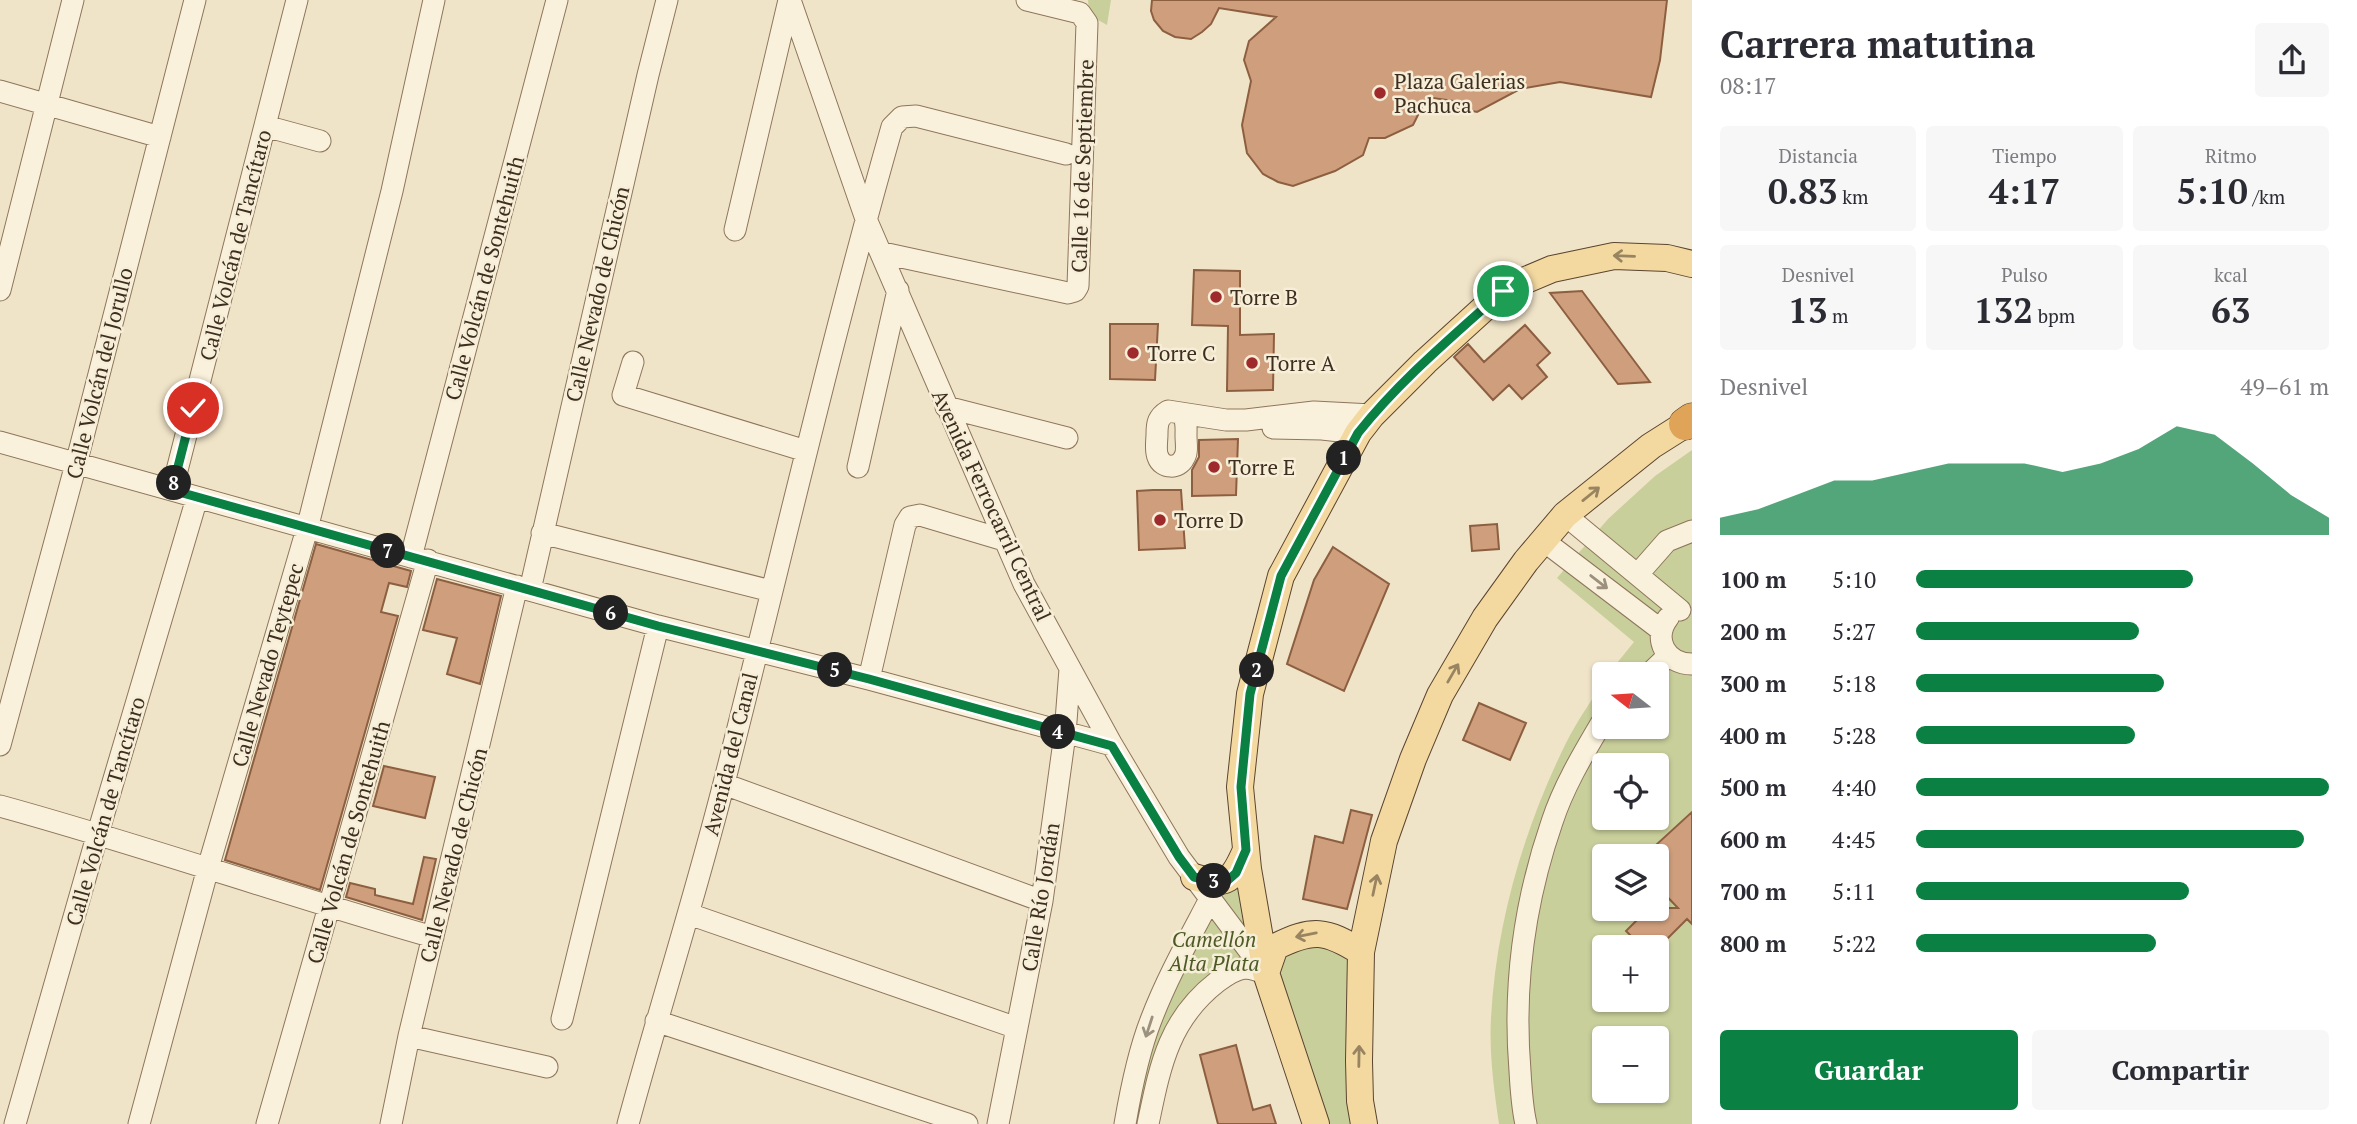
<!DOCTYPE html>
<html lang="es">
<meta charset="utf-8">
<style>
body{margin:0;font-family:"PT Serif",serif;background:#f7f7f7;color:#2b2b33;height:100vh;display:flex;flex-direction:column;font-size:26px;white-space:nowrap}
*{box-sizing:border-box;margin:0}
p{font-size:23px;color:#7c7c81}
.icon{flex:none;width:38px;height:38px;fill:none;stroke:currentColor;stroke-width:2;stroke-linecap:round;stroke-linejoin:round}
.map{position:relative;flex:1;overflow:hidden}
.drawer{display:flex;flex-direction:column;background:#fff;width:665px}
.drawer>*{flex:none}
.needle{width:46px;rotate:287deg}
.tools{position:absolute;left:1592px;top:662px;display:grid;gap:14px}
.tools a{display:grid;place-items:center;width:77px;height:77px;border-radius:7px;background:#fff;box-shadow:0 2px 5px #0004;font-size:35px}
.pin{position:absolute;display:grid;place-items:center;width:60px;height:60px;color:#fff;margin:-30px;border:4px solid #fff;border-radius:50%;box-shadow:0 2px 7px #0007}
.km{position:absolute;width:35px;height:35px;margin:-18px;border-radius:50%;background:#222;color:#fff;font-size:19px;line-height:35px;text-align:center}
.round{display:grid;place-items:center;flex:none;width:74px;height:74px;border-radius:7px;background:#f7f7f7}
.summary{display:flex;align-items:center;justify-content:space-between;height:119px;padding:0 28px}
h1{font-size:38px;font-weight:700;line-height:52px}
.figures{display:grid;grid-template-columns:repeat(3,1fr);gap:10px;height:119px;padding:7px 28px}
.figures div{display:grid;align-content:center;border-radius:7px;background:#f7f7f7;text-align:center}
.figures b{font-size:35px;font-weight:700}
.figures small{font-size:19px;font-weight:400}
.figures p{font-size:19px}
.chart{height:196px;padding:14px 28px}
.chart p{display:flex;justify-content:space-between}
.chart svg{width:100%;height:126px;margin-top:7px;fill:#0b8043;opacity:.7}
.button{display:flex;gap:14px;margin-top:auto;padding:14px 28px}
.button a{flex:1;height:80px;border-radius:7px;background:#0b8043;color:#fff;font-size:28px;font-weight:700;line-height:80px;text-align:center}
.button a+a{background:#f7f7f7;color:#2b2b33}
ul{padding:0 28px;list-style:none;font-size:23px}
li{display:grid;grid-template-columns:112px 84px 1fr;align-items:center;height:52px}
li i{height:18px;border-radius:9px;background:#0b8043}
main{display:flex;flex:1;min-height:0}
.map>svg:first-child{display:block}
.green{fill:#c9cf9b;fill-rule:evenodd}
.building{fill:#cf9f7d;stroke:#8d5f41;stroke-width:2}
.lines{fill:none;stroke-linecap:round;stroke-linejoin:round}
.minor-casing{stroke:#8d765c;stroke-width:23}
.major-casing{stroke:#5b4430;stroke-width:28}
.highway-casing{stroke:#5b4430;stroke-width:33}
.minor{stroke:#faf1dc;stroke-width:21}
.major{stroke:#f3d9a0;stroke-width:26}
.highway{stroke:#e0a458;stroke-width:32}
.oneway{stroke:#988460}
.oneway2{stroke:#9c907e}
.route-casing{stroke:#fff;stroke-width:14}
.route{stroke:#0b8043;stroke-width:9}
.poi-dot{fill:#9e2a2b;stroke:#f7eed8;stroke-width:2.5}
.labels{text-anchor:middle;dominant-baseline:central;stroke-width:5;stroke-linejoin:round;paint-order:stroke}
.poi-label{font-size:21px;fill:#3d2e20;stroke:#f7eed8;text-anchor:start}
.street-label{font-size:21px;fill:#3d2e20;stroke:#f7eed8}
.park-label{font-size:21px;font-style:italic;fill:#4d5a26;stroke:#f7eed8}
</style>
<main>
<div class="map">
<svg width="1692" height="1124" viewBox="0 0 1692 1124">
<rect width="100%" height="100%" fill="#f0e4c8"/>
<!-- green -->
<path class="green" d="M1088,0H1111L1107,25L1089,15Z
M1692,450V1124H1499C1494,1090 1489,1053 1491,1018C1496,923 1524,828 1566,743C1577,721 1592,700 1605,679V726H1657V674H1608L1634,642L1557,578L1608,519L1655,476ZM1605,765H1657V817H1605ZM1605,856H1657V908H1605ZM1605,947H1657V999H1605ZM1605,1038H1657V1090H1605Z
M1236,873L1266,972L1297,936L1361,952L1364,1124H1316L1284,1022L1246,968L1194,1003L1148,1124H1125L1132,1084L1210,900Z"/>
<!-- building -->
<path class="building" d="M1152,0H1667L1660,60L1651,97L1560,82L1520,89L1477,112L1454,107V101L1427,97L1413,125L1385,138H1369L1363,155L1335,171L1293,186L1278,182L1263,174L1247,153L1242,125L1251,81L1244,60L1249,41L1276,17L1219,8L1211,24L1202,32L1191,39L1175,37L1163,31L1154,20L1151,11Z
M1194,270L1240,271V335L1274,334L1273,390L1227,391L1228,326L1192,325Z
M1582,291L1650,382L1618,384L1550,293Z
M1110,324H1158L1155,380L1110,379Z
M1525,325L1550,353L1537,365L1547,377L1522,399L1509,385L1493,400L1454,357L1468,344L1484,362Z
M1238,439L1236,495L1192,496V470L1199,457V440Z
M1153,490H1181L1185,548L1139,550L1137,491Z
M1497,524L1499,549L1472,551L1470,526Z
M316,544L411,571L407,587L389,583L381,612L398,616L320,890L225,860Z
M1333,547L1389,584L1344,691L1287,664L1314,580Z
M437,579L501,596L480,684L447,674L457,638L423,630Z
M1479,703L1526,723L1510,760L1463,740Z
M384,766L435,777L425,818L373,806Z
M1351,810L1372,815L1347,909L1303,899L1315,836L1343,843Z
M1692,812V924L1687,919L1659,947H1642L1626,931L1649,908H1678L1657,886V856H1644Z
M424,857L436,859L422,920L346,897L350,883L375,889V895L413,904Z
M1236,1045L1253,1110L1270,1105L1276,1124H1218L1200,1055Z"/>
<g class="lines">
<!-- minor casing -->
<g class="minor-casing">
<path id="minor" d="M790,0L866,219L1024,584L1112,745L1179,857L1266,973
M0,91L160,137
M265,126L320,141
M735,230L789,0
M883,253L1068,293L1075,291L1078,286L1087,23L1080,13L1027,0
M0,290L73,0
M633,362L623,395L806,451
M946,407L1067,438
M1183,414C1187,422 1186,427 1186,436C1186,443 1188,452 1184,458C1179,469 1162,469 1158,457C1155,451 1157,441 1157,434C1157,423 1158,417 1168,411L1226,420H1246L1314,412L1372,415
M1273,428L1322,429L1358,433
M0,442L658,626L869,679L1112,745
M858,467L898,290
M172,490L297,0
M1565,515L1680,610
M542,533L771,591
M1544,541L1661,630
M411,557L557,0
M1638,574L1667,541L1692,531
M530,590L648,75L667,0
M1668,618C1652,639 1666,664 1692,664
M1649,674L1668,656
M869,679L905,525L910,517L920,515L1004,540
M0,745L76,464L195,0
M724,784L1042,901
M0,806C146,846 288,896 433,937
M689,914L1017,1028
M562,1019L658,626
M656,1021L967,1124
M409,1036L547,1067
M15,1124L98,833L197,498
M139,1124L208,868L307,529L392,191L434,0
M267,1124L428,560
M391,1124L409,1036L517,586
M628,1124C659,1010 695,897 724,783C780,564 830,344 892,127L902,117L916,116L1066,154
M998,1124L1042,901L1065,734L1070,669
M1125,1124C1131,1089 1138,1053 1151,1020C1167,978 1189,939 1210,899
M1148,1124C1160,1067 1168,1020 1217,982C1225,976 1234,969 1245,968C1252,968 1260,972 1266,973
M1526,1124C1522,1107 1521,1089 1520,1071C1513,986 1524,903 1552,822C1564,785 1585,751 1605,717"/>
</g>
<!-- major casing -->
<g class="major-casing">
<path id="major" d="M1194,877C1228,887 1233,880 1246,850
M1266,973L1275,947C1313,928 1326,930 1361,952
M1316,1124L1266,973L1248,869L1240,787L1250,694L1281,576L1358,433L1372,415L1425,362L1503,291L1514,285L1552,269L1614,256L1667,258L1692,264
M1364,1124L1360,1101L1359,1061L1361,952L1384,841L1413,759L1440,695L1485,618L1526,561L1565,515L1651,446L1692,420"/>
</g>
<!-- highway casing -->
<g class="highway-casing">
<path id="highway" d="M1685,424L1692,419"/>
</g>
<!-- minor -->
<use href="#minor" class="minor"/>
<!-- major -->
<use href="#major" class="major"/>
<!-- highway -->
<use href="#highway" class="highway"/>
</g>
<!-- one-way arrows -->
<defs><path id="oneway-shaft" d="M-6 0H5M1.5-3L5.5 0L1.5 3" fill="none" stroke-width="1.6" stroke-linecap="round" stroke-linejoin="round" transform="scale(1.75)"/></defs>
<g class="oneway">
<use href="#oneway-shaft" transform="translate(1624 256) rotate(-178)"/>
<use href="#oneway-shaft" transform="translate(1591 494) rotate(-39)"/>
<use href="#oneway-shaft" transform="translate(1453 673) rotate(-60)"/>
<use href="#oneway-shaft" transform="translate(1375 885) rotate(-78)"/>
<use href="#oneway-shaft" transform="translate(1306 935) rotate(169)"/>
<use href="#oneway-shaft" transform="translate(1359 1056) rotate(-89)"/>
</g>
<g class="oneway2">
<use href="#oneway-shaft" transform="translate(1599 582) rotate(38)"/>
<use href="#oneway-shaft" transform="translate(1149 1027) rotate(108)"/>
</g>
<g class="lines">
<!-- route casing -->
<g class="route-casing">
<path id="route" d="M193,408L172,490L658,626L869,679L1112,746L1179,857L1194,877L1215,882L1227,881L1236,873L1246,850L1241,787L1250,694L1281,576L1358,433C1400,380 1453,336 1503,291"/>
</g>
<!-- route -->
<use href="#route" class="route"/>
</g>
<!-- markers -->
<g class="poi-dot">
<circle cx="1380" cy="93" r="7"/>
<circle cx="1216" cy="297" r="7"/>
<circle cx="1133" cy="353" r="7"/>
<circle cx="1252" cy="363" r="7"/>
<circle cx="1214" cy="467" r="7"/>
<circle cx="1160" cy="520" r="7"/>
</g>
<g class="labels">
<!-- poi labels -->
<g class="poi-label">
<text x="1394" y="81">Plaza Galerias<tspan x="1394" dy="24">Pachuca</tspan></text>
<text x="1230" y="297">Torre B</text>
<text x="1147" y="353">Torre C</text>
<text x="1266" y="363">Torre A</text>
<text x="1228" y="467">Torre E</text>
<text x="1174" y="520">Torre D</text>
</g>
<!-- street labels -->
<g class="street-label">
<text transform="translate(1082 166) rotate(-88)">Calle 16 de Septiembre</text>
<text transform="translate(235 245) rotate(-76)">Calle Volcán de Tancítaro</text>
<text transform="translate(484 278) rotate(-75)">Calle Volcán de Sontehuith</text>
<text transform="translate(597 294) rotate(-77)">Calle Nevado de Chicón</text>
<text transform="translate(99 373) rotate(-76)">Calle Volcán del Jorullo</text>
<text transform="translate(992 505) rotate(65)">Avenida Ferrocarril Central</text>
<text transform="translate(267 665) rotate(-74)">Calle Nevado Teytepec</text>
<text transform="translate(730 754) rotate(-76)">Avenida del Canal</text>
<text transform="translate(105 811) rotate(-74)">Calle Volcán de Tancítaro</text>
<text transform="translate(348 842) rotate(-74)">Calle Volcán de Sontehuith</text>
<text transform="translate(453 855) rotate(-76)">Calle Nevado de Chicón</text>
<text transform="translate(1040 897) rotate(-81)">Calle Río Jordán</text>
</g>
<!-- park labels -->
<g class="park-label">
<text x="1214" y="939">Camellón<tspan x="1214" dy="24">Alta Plata</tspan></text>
</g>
</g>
</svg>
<div class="tools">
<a><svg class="needle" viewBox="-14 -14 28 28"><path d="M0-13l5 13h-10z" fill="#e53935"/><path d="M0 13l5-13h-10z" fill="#7c7c81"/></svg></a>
<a><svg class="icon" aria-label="locate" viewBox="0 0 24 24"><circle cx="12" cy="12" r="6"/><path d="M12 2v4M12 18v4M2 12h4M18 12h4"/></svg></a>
<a><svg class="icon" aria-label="layers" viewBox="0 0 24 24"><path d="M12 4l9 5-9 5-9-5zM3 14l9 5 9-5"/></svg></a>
<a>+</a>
<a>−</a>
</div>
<div class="pin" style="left:1503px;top:291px;background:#1e9e55"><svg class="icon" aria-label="arrive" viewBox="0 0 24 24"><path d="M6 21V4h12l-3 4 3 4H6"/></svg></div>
<div class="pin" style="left:193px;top:408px;background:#d93025"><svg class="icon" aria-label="check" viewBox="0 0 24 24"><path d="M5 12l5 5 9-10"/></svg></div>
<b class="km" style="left:1344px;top:458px">1</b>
<b class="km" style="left:1257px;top:670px">2</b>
<b class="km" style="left:1214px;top:881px">3</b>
<b class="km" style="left:1058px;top:732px">4</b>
<b class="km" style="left:835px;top:670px">5</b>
<b class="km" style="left:611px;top:613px">6</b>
<b class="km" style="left:388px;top:551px">7</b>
<b class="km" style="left:174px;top:483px">8</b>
</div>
<section class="drawer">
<div class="summary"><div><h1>Carrera matutina</h1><p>08:17</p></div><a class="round"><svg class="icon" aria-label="share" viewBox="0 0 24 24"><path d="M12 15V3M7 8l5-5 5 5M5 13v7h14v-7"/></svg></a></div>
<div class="figures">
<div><p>Distancia</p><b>0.83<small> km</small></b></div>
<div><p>Tiempo</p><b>4:17</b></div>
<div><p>Ritmo</p><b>5:10<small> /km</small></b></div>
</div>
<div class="figures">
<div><p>Desnivel</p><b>13<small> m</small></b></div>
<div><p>Pulso</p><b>132<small> bpm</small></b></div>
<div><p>kcal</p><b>63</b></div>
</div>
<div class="chart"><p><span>Desnivel</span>49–61 m</p>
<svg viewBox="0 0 160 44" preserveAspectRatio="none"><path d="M0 44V38L10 35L20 30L30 25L40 25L50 22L60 19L70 19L80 19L90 22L100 19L110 14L120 6L130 9L140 19L150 30L160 38V44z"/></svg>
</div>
<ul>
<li><b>100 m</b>5:10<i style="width:67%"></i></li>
<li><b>200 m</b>5:27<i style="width:54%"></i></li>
<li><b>300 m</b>5:18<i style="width:60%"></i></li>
<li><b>400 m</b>5:28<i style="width:53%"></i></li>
<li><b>500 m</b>4:40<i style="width:100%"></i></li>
<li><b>600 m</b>4:45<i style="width:94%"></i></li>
<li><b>700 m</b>5:11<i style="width:66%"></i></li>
<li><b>800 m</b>5:22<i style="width:58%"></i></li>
</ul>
<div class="button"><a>Guardar</a><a>Compartir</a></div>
</section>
</main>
